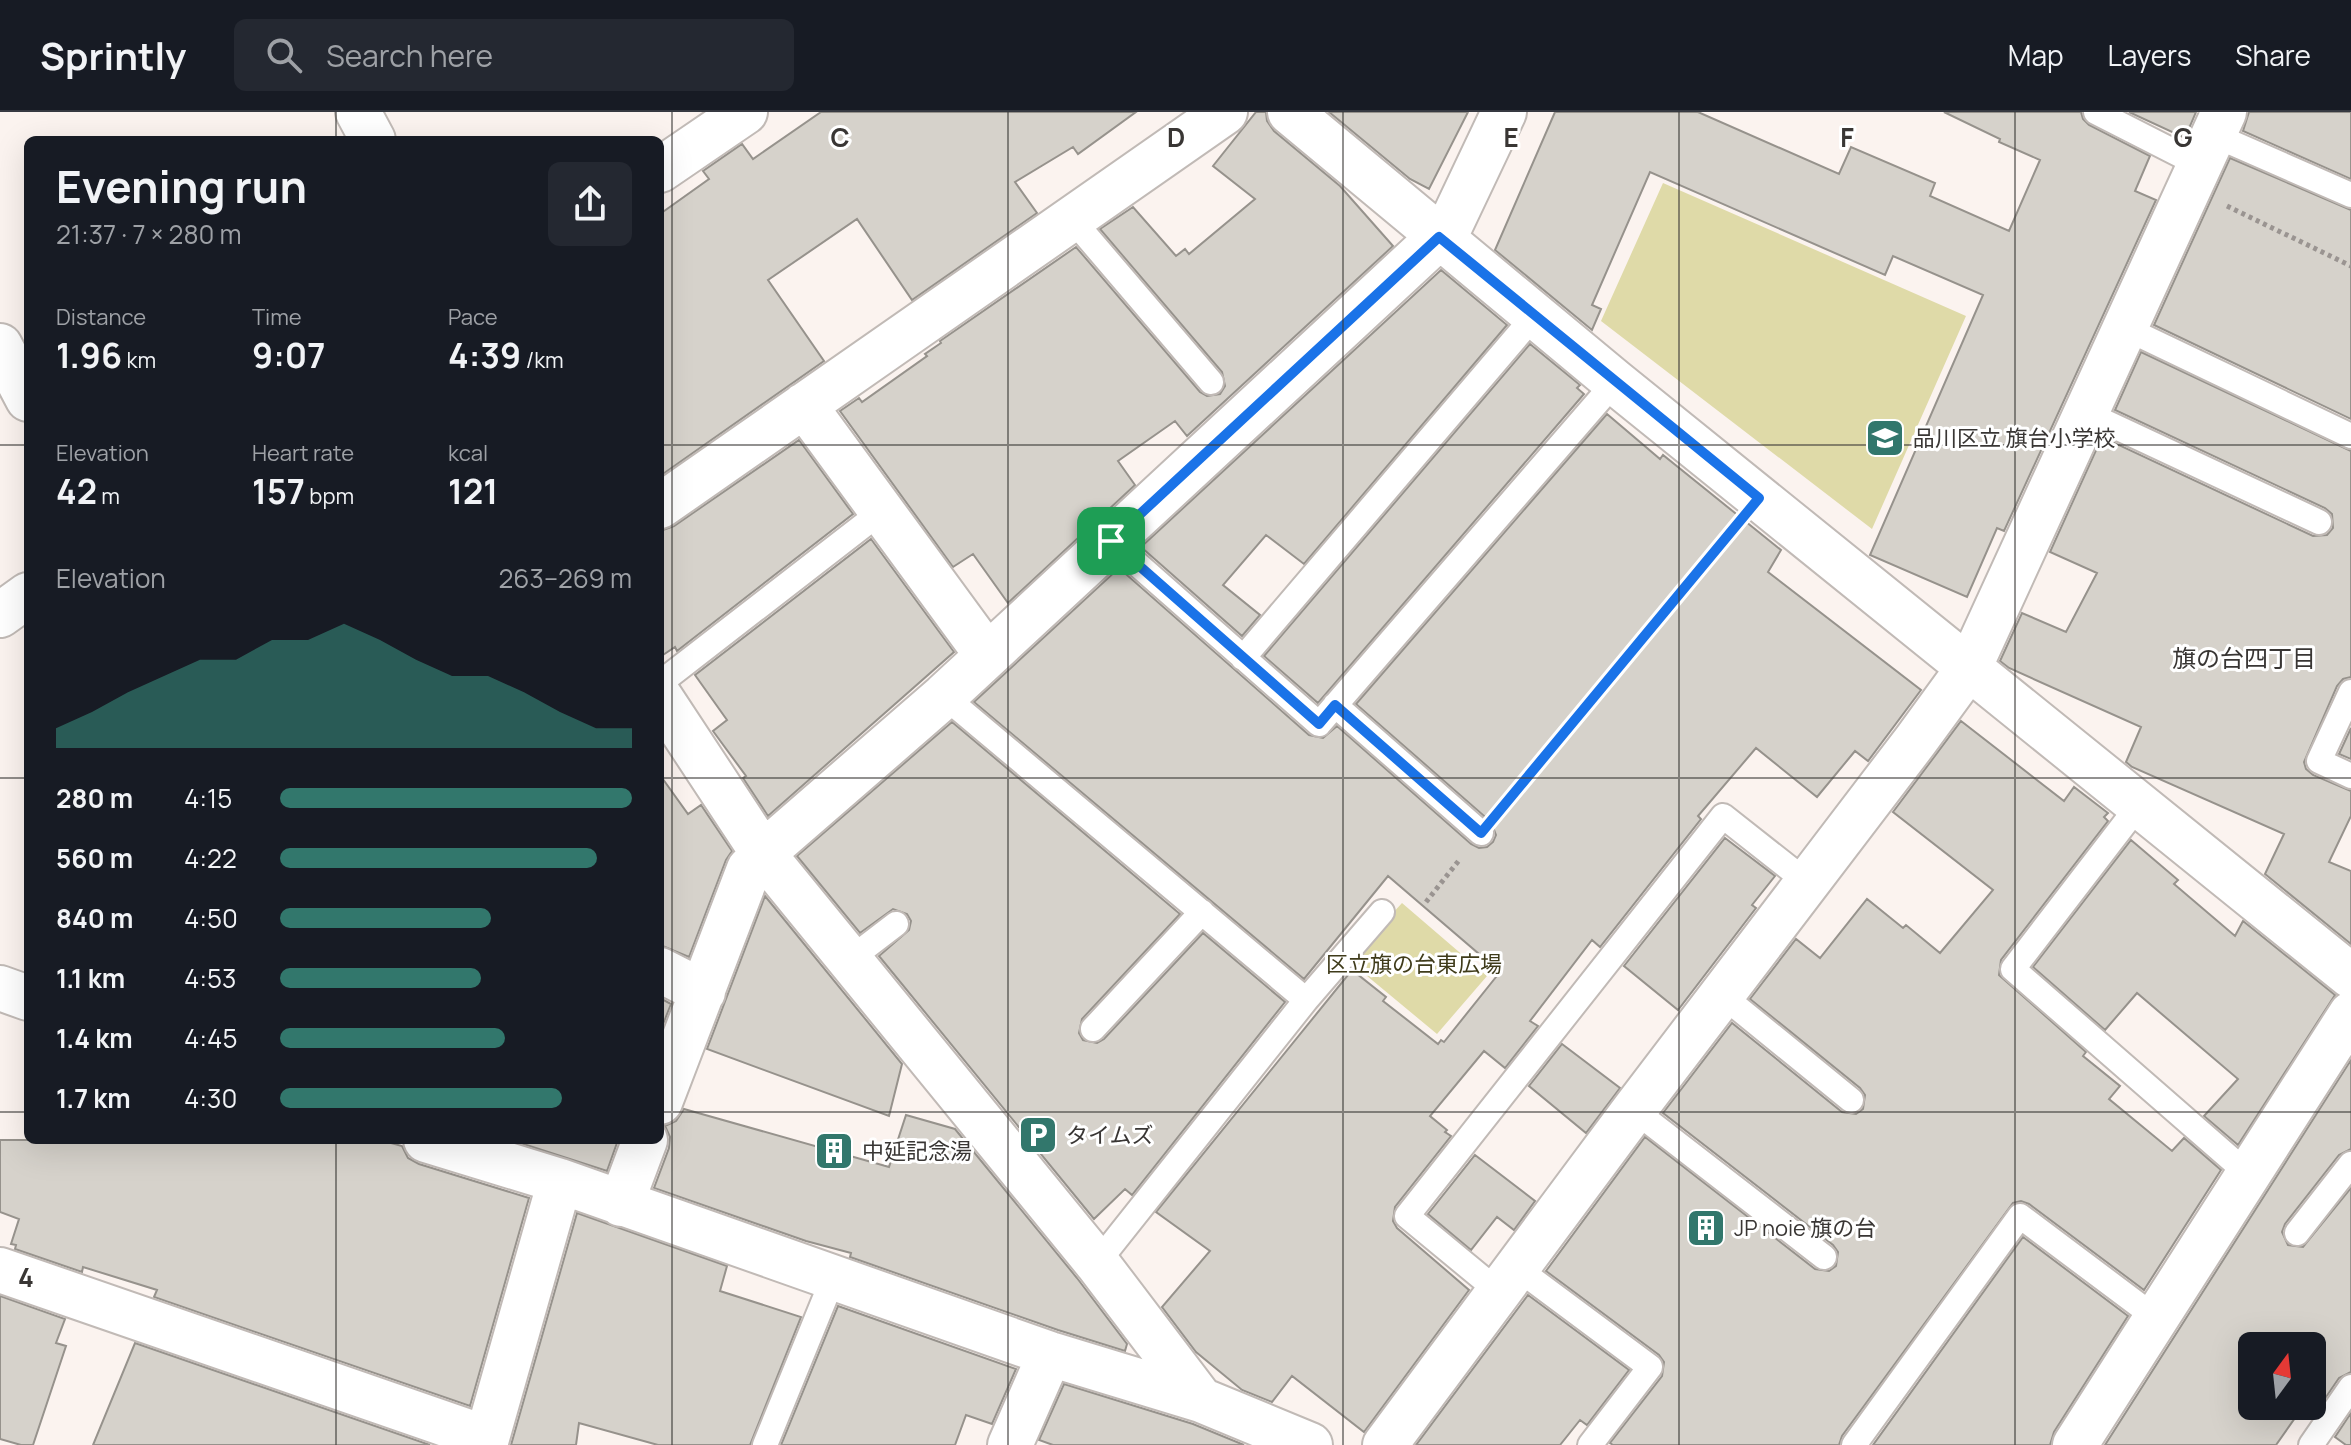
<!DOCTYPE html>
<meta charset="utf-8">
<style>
body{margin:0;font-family:Manrope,"Noto Sans JP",sans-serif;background:#242831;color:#f1f3f6;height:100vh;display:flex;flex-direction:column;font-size:30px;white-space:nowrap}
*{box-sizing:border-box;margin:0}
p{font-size:26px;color:#9ea1a6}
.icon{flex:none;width:44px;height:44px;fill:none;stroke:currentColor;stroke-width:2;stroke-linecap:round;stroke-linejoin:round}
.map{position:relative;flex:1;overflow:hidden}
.details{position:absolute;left:24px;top:24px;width:640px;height:1008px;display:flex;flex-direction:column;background:#171b24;border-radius:12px;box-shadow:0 8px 32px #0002}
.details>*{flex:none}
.needle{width:52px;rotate:15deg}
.tools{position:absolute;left:2238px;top:1220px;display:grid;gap:16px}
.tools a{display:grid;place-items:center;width:88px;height:88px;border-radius:12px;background:#171b24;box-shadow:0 8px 32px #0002;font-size:40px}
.pin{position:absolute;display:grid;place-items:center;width:68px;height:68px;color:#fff;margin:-34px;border-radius:16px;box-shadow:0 4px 12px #0006}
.round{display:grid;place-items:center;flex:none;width:84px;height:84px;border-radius:12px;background:#242831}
.headline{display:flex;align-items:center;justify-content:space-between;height:136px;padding:0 32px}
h1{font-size:44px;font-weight:700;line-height:60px}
.metrics{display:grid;grid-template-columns:repeat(3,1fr);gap:12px;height:136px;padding:8px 32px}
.metrics div{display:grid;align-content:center}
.metrics b{font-size:34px;font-weight:700}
.metrics small{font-size:22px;font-weight:400}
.metrics p{font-size:22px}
.chart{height:224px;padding:16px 32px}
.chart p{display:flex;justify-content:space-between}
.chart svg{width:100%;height:144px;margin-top:8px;fill:#32776c;opacity:.7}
ul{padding:0 32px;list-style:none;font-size:26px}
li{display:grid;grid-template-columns:128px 96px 1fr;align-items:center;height:60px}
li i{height:20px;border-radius:10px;background:#32776c}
header{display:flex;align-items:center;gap:48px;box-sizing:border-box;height:112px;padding:0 40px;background:#171b24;border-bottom:2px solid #363941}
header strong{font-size:38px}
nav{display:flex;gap:44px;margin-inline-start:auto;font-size:28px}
.search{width:560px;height:72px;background:#242831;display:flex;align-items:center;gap:20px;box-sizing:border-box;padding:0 28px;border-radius:12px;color:#9ea1a6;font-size:30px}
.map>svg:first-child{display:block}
.green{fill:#dfdaa8}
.building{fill:#d6d2cb;stroke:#96928c;stroke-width:2;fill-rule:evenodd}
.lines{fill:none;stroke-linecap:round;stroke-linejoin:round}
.lane-casing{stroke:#c1bab6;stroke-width:28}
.street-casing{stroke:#c1bab6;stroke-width:48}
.path{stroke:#9a9491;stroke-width:5;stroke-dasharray:4 4;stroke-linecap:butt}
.lane{stroke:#fff;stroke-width:24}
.street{stroke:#fff;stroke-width:44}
.route-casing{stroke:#fff;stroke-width:16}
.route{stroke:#1a73e8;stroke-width:10}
.grid{fill:none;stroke:#393634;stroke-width:2;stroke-opacity:0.55}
.labels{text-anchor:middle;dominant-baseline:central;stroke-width:6;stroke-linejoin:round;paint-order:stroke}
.poi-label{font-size:22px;fill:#393634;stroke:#fff;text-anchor:start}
.park-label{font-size:22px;fill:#3f3b1a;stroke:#fff}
.neighbourhood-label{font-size:24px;fill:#393634;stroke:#fff}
.grid-label{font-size:26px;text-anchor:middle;font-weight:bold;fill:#393634;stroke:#fff;stroke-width:6;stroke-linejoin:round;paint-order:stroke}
</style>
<header>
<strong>Sprintly</strong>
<div class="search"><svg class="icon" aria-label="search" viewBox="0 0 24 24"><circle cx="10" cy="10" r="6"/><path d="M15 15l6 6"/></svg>Search here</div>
<nav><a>Map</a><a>Layers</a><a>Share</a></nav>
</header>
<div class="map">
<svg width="2351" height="1333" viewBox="0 0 2351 1333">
<rect width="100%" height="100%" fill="#fbf3ef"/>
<!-- green -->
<path class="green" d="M1663,71L1966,204L1872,417L1601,209Z
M1402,791L1487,864L1437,922L1349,849Z"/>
<!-- building -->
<path class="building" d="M821,0H1136L1078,42L1073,35L1015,70L1037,101L912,188L857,107L768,168L824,249L660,364V102L709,67L703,59L742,32L753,47Z
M1256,0H1266L1267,9L1274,19L1340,74L1393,134L1187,324L1175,309L1118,349L1135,373L1008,491L973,442L953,455L840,299L859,286L862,290L927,244L925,242L941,231L940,229L1076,135L1200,280L1207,284L1220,282L1225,274L1222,260L1100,117L1133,95L1176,144L1185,137L1189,142L1255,87L1213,54Z
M1329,0H1468L1429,77L1410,67Z
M1555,0H1698L1839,62L1851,35L1935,71L1930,84L2009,119L2040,48L1999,30L2000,27L1944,0H2081L2083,7L2089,13L2150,44L2135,79L2156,88L2004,419L1997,416L1967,485L1870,443L1983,183L1893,144L1885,163L1650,60L1592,193L1601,197L1592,218L1495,138Z
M2129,0H2196L2185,26Z
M2249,0H2351V67L2243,19Z
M2230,46L2351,98V307L2154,213Z
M1441,158L1507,213L1304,452L1266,423L1223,473L1260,503L1242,524L1141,435Z
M1530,232L1580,273L1577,276L1584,282L1318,591L1264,544Z
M2141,240L2351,339V565L2343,567L2337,574L2304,650L2306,657L2313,663L2351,679V704L2329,750L2351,759V832L2265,762L2284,722L2132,655L2126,650L2141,615L2009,556L2000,549L2022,501L2066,520L2097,461L2050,440L2102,325L2313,424L2327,423L2333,416L2332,402L2325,396L2115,298Z
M1607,302L1660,347L1663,343L1781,438L1768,460L1921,578L1868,649L1855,639L1817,685L1756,636L1698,704L1701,707L1600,835L1592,828L1530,909L1538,914L1505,956L1484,939L1430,1004L1447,1018L1445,1020L1451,1024L1395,1095L1393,1109L1397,1116L1469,1178L1364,1320L1292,1264L1272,1290L1242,1278L1196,1240L1162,1195L1210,1139L1156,1100L1352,858L1386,885L1383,889L1438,932L1441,928L1444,930L1500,860L1388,764L1304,867L974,590L1119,456L1309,623L1323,626L1337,614L1471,732L1479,736L1487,735L1493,730L1496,723L1491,710L1356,592Z
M799,328L853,402L677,539L675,535L660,545V419L674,414Z
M871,427L954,540L768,704L743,666L746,664L713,619L727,608L695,563Z
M1961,609L2064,689L2074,675L2108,701L2104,705L2108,709L2001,848L1999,863L2086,940L2083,944L2120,974L2109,987L2172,1039L2184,1026L2221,1058L2144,1178L2029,1092L2021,1089L2013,1091L1842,1324L1839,1333H1613L1610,1331L1662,1264L1664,1250L1659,1243L1546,1159L1645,1025L1815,1157L1829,1159L1836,1154L1838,1140L1833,1133L1663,1001L1732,911L1842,1000L1856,1002L1863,997L1865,983L1860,976L1750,887L1796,827L1820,846L1867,787L1903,816L1906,813L1940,841L1993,778L1893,700Z
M952,610L1180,802L1082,907L1079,921L1083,928L1097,931L1104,927L1203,821L1285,890L1132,1083L1125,1077L1094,1107L879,844L909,818L911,809L907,802L893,797L860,821L797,744Z
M2351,616V647L2339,642Z
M660,663L688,702L701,693L732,739L726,748L689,845L660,833Z
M1725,726L1775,764L1752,793L1756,796L1678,898L1624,854Z
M2131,728L2178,768L2174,772L2235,824L2243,809L2335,883L2238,1033L2204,1004L2238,967L2137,881L2105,918L2033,855Z
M765,784L902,952L889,1004L707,937Z
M660,886L671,892L660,920Z
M1562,932L1620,976L1586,1021L1529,974Z
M2351,948V1037L2339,1043L2285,1112L2282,1120L2288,1133L2303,1135L2351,1076V1260L2339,1266L2311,1307L2300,1299L2276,1333H2105ZM2252,1234H2312V1294H2252Z
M684,997L889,1055L906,1003L955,1017L1077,1166L1127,1232L1125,1239L1058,1218L850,1145L851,1141L806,1129L654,1076L669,1036L670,1025L665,1014L676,1009Z
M0,1028H380L402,1034L408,1046L419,1052L529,1086L470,1294L154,1185L157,1178L83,1155L82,1160L15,1137L16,1133L11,1132L19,1107L0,1100Z
M511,1028H618L607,1059Z
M1475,1043L1535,1089L1514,1118L1497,1105L1471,1138L1428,1102Z
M577,1101L727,1154L720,1179L801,1205L750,1333H658L579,1311L576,1333H511Z
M2023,1125L2128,1204L2054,1320L2050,1333H1873Z
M1528,1183L1629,1258L1587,1313L1580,1308L1560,1333H1416Z
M0,1184L65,1207L56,1231L66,1234L33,1333H21L0,1327Z
M838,1194L1016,1257L992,1312L966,1303L955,1333H781Z
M135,1231L430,1333H93Z
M1064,1272L1193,1312L1244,1333H1053L1039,1328Z
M2351,1301V1333H2346L2335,1325Z"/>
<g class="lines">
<!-- lane casing -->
<g class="lane-casing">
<path id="lane" d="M2096,0L2200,53
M2214,23L2351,83
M1072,107L1211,270
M2125,216L2351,324
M2086,301L2319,410
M1111,429L1319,612L1615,270
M1243,546L1536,202
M660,571L882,399
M2351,580L2319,649L2351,664
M944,584L1306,888
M1335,593L1481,721
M2139,693L2013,857L2247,1061
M849,848L896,812
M1722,883L1851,988
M1093,917L1202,800
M1634,998L1824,1145
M2297,1121L2351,1052
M1097,1151L1306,888L1382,800
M1517,1156L1650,1255L1590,1333
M1499,1180L1407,1104L1723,704L1808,771
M765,1333L834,1164
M1854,1333L2020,1104L2156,1206
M2311,1333L2351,1275"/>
</g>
<!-- street casing -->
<g class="street-casing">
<path id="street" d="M358,0L373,28
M1290,0L1615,270L2351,864
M660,58L745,0
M0,234L28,287
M804,293L987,543
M660,394L1225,0
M0,503L28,483
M660,585L764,743L1097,1151L1201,1288
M660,858L703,880
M0,876L28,886
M660,990L749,757L776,730L944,584L1449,116L1504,0
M426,1028L560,1069L1050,1242L1201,1288L1310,1333
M621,1092L645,1028
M0,1158L486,1326
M485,1333L560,1069
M1010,1333L1050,1242
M1385,1333L1634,998L1916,628L1970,554L2224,0
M2075,1333L2351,902"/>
</g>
<!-- path -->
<path class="path" d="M2227,94L2351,154
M1502,696L1733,418
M1426,790L1460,747"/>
<!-- lane -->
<use href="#lane" class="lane"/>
<!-- street -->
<use href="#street" class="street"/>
</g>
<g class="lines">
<!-- route casing -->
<g class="route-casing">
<path id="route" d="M1439,125L1759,386L1481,721L1335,593L1319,612L1111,429Z"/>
</g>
<!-- route -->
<use href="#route" class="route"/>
</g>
<!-- grid -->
<path class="grid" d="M336,0V28M672,0V1333M1008,0V1333M1343,0V1333M1679,0V1333M2015,0V1333M0,333H28M660,333H2351M0,666H28M660,666H2351M0,1000H28M660,1000H2351M336,1028V1333"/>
<!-- icons -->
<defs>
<g id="school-square" transform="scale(2)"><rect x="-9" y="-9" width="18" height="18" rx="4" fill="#32776c" stroke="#fff"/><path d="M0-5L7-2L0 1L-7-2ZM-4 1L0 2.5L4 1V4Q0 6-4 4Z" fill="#fff"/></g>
<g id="parking-square" transform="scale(2)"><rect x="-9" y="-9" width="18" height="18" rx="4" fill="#32776c" stroke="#fff"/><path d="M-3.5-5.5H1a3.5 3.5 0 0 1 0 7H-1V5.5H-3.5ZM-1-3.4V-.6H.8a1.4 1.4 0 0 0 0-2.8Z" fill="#fff"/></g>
<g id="building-square" transform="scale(2)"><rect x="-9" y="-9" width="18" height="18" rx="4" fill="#32776c" stroke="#fff"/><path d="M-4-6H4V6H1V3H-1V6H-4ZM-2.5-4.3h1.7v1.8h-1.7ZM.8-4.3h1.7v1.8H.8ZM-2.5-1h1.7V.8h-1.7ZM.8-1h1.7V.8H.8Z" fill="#fff"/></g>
</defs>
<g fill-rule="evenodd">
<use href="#school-square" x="1885" y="326"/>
<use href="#parking-square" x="1038" y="1023"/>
<use href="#building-square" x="834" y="1039"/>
<use href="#building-square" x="1706" y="1116"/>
</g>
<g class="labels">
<!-- poi labels -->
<g class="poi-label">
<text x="1913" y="326">品川区立 旗台小学校</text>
<text x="1066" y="1023">タイムズ</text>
<text x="862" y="1039">中延記念湯</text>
<text x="1734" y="1116">JP noie 旗の台</text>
</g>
<!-- park labels -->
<g class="park-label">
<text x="1414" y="852">区立旗の台東広場</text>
</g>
<!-- neighbourhood labels -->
<g class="neighbourhood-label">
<text x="2244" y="545">旗の台四丁目</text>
</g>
</g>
<g class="grid-label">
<text x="840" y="35">C</text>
<text x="1176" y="35">D</text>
<text x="1511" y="35">E</text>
<text x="1847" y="35">F</text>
<text x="2183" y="35">G</text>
<text x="26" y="1175">4</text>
</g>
</svg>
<div class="tools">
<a><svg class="needle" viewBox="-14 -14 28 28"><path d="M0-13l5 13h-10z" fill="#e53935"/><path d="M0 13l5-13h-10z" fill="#9ea1a6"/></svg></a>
</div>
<div class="pin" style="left:1111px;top:429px;background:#1e9e55"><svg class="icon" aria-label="arrive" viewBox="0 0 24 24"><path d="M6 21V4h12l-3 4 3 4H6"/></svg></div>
<section class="details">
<div class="headline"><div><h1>Evening run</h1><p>21:37 · 7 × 280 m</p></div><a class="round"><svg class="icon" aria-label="share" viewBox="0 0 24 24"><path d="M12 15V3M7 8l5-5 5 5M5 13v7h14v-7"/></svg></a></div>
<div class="metrics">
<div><p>Distance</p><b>1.96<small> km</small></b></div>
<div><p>Time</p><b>9:07</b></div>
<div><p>Pace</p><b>4:39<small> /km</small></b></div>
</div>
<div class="metrics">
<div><p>Elevation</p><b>42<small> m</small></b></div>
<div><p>Heart rate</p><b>157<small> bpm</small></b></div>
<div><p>kcal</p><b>121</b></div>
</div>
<div class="chart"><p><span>Elevation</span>263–269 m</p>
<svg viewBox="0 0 160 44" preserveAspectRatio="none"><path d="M0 44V38L10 33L20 27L30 22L40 17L50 17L60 11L70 11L80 6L90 11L100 17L110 22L120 22L130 27L140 33L150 38L160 38V44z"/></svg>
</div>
<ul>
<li><b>280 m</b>4:15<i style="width:100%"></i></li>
<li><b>560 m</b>4:22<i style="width:90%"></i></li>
<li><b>840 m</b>4:50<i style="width:60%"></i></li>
<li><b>1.1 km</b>4:53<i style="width:57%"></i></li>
<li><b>1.4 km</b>4:45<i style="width:64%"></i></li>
<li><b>1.7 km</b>4:30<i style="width:80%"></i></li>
</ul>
</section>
</div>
